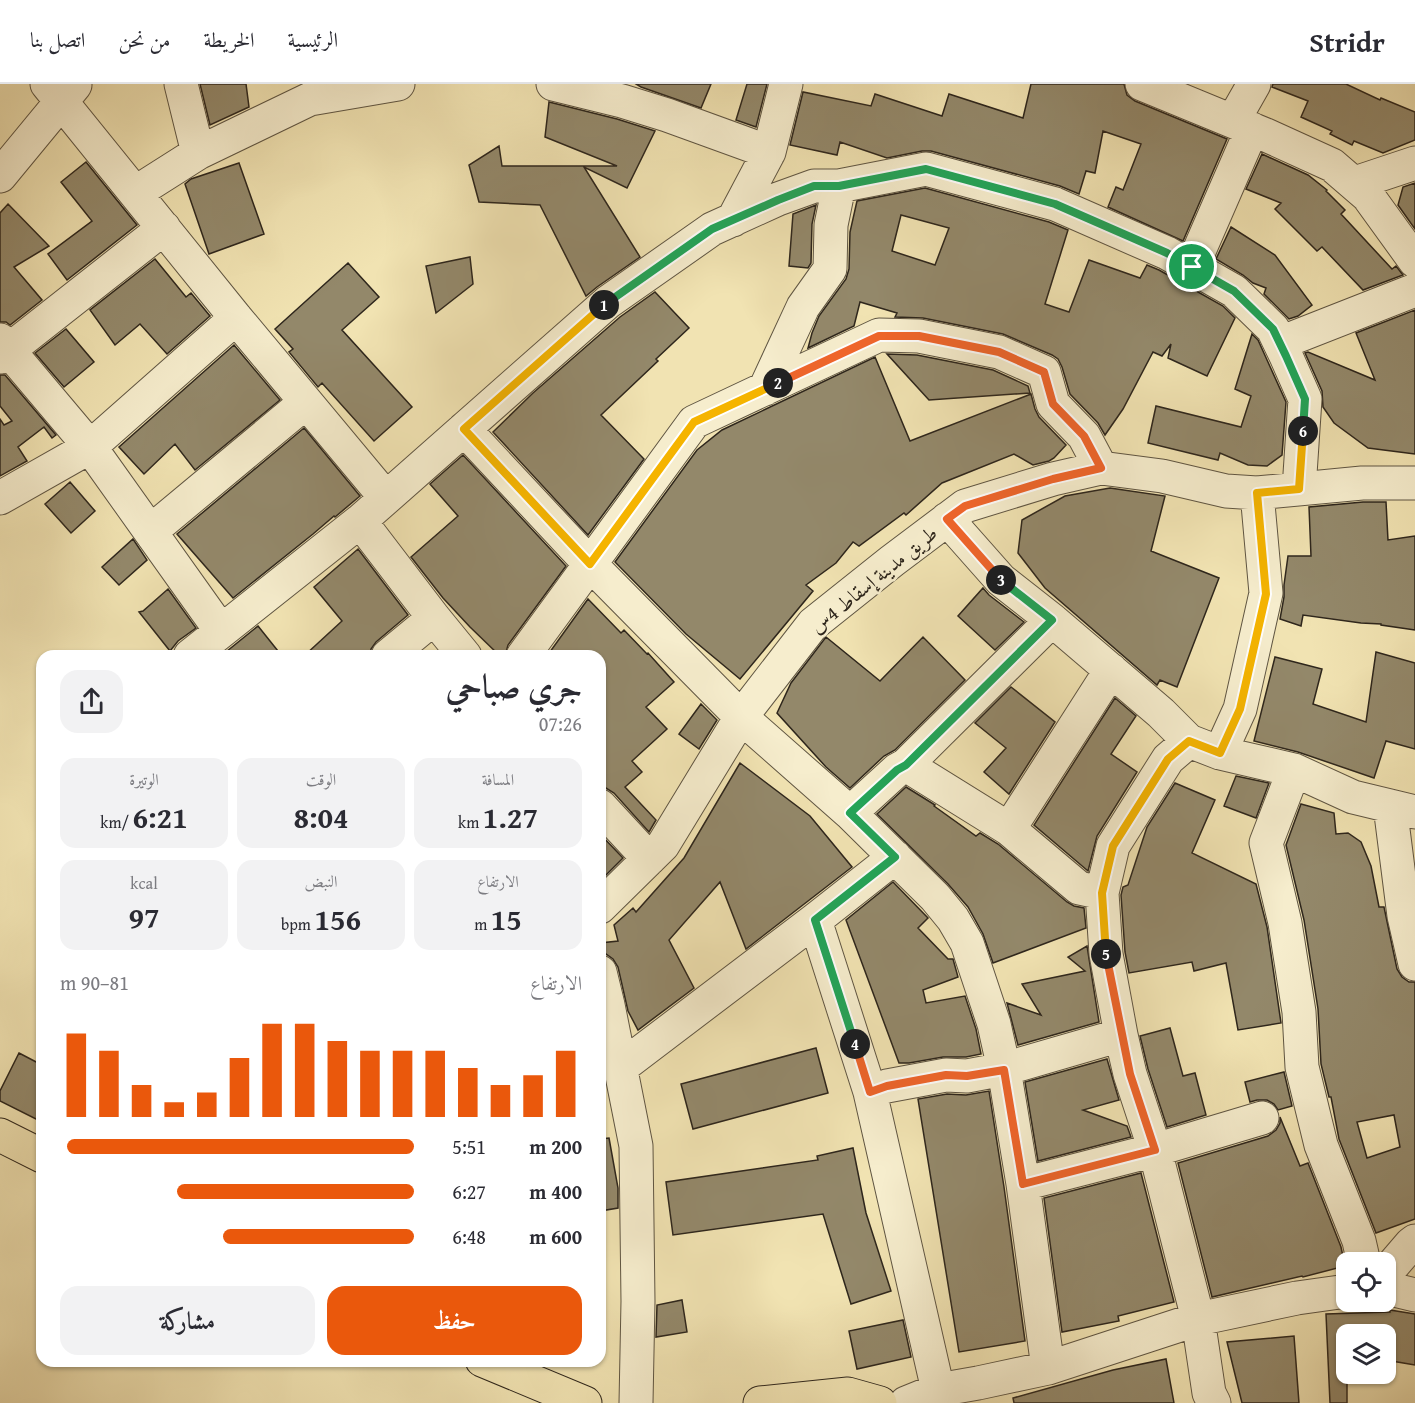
<!DOCTYPE html>
<html lang="ar">
<meta charset="utf-8">
<style>
body{margin:0;font-family:"Gentium Book Plus",Amiri,serif;background:#f2f2f3;color:#2b2b33;direction:rtl;height:100vh;display:flex;flex-direction:column;font-size:22px;white-space:nowrap}
*{box-sizing:border-box;margin:0}
p{font-size:20px;color:#7c7c81}
.icon{flex:none;width:33px;height:33px;fill:none;stroke:currentColor;stroke-width:2;stroke-linecap:round;stroke-linejoin:round}
.map{position:relative;flex:1;overflow:hidden;direction:ltr}
.sheet{position:absolute;left:36px;top:566px;width:570px;height:717px;display:flex;flex-direction:column;background:#fff;border-radius:18px;box-shadow:0 2px 4px #0004;direction:rtl}
.sheet>*{flex:none}
.tools{position:absolute;left:1336px;top:1168px;display:grid;gap:12px}
.tools a{display:grid;place-items:center;width:60px;height:60px;border-radius:12px;background:#fff;box-shadow:0 2px 4px #0004;font-size:30px}
.pin{position:absolute;display:grid;place-items:center;width:51px;height:51px;color:#fff;margin:-26px;border:3px solid #fff;border-radius:50%;box-shadow:0 2px 6px #0007}
.km{position:absolute;width:30px;height:30px;margin:-15px;border-radius:50%;background:#222;color:#fff;font-size:16px;line-height:30px;text-align:center}
.round{display:grid;place-items:center;flex:none;width:63px;height:63px;border-radius:18px;background:#f2f2f3}
.summary{display:flex;align-items:center;justify-content:space-between;height:102px;padding:0 24px}
h1{font-size:33px;font-weight:800;line-height:45px}
.stats{display:grid;grid-template-columns:repeat(3,1fr);gap:9px;height:102px;padding:6px 24px}
.stats div{display:grid;align-content:center;border-radius:15px;background:#f2f2f3;text-align:center}
.stats b{font-size:30px;font-weight:800}
.stats small{font-size:16px;font-weight:400}
.stats p{font-size:16px}
.chart{height:168px;padding:12px 24px}
.chart p{display:flex;justify-content:space-between}
.chart svg{width:100%;height:108px;margin-top:6px;stroke:#ea580c;stroke-width:6}
.button{display:flex;gap:12px;margin-top:auto;padding:12px 24px}
.button a{flex:1;height:69px;border-radius:18px;background:#ea580c;color:#fff;font-size:24px;font-weight:800;line-height:69px;text-align:center}
.button a+a{background:#f2f2f3;color:#2b2b33}
ul{padding:0 24px;list-style:none;font-size:20px}
li{display:grid;grid-template-columns:96px 72px 1fr;align-items:center;height:45px}
li i{height:15px;border-radius:8px;background:#ea580c}
header{display:flex;align-items:center;gap:36px;box-sizing:border-box;height:84px;padding:0 30px;background:#fff;border-bottom:2px solid #e1e1e2}
header strong{font-size:28px}
nav{display:flex;gap:33px;margin-inline-start:auto;font-size:21px}
.map>svg:first-child{display:block}
.building{fill:#93886a;stroke:#2e261c;stroke-width:1.5;fill-rule:evenodd}
.lines{fill:none;stroke-linecap:round;stroke-linejoin:round}
.minor-casing{stroke:#5f5542;stroke-width:35}
.major-casing{stroke:#2e261c;stroke-width:35}
.minor{stroke:#f6edcd;stroke-width:33}
.major{stroke:#f1e3b2;stroke-width:33}
.split-1-casing{stroke:#fff;stroke-width:12}
.split-2-casing{stroke:#fff;stroke-width:12}
.split-3-casing{stroke:#fff;stroke-width:12}
.split-4-casing{stroke:#fff;stroke-width:12}
.split-5-casing{stroke:#fff;stroke-width:12}
.split-6-casing{stroke:#fff;stroke-width:12}
.split-7-casing{stroke:#fff;stroke-width:12}
.split-1{stroke:#22a559;stroke-width:8}
.split-2{stroke:#f5b400;stroke-width:8}
.split-3{stroke:#f0652b;stroke-width:8}
.split-4{stroke:#22a559;stroke-width:8}
.split-5{stroke:#f0652b;stroke-width:8}
.split-6{stroke:#f5b400;stroke-width:8}
.split-7{stroke:#22a559;stroke-width:8}
.labels{text-anchor:middle;dominant-baseline:central;stroke-width:5;stroke-linejoin:round;paint-order:stroke}
.street-label{font-size:20px;fill:#2e261c;stroke:#f6edcd}
</style>
<header>
<strong>Stridr</strong>
<nav><a>الرئيسية</a><a>الخريطة</a><a>من نحن</a><a>اتصل بنا</a></nav>
</header>
<div class="map">
<svg width="1415" height="1319" viewBox="0 0 1415 1319">
<rect width="100%" height="100%" fill="#f1e3b2"/>
<filter id="stains"><feTurbulence type="fractalNoise" baseFrequency=".00333" numOctaves="4"/><feColorMatrix values="0 0 0 0 .2 0 0 0 0 .09 0 0 0 0 .02 0 0 0 .5 -.17"/></filter>
<radialGradient id="worn" r=".72"><stop offset=".6" stop-color="#630" stop-opacity="0"/><stop offset="1" stop-color="#630" stop-opacity=".3"/></radialGradient>
<!-- building -->
<path class="building" d="M200,0H246L249,23L210,41Z
M636,0H711L701,24L641,3Z
M747,0H767L756,43L736,36Z
M1031,0H1124L1127,11L1135,17L1227,55L1183,157L1108,123L1116,103L1123,106L1141,60L1103,47L1095,89L1086,87L1079,110L1060,102L931,67H922L887,74L840,58L837,71L790,61L803,8L871,22L875,10L942,32L949,10L1023,34Z
M1273,0H1346L1380,16L1381,14L1415,28V56L1383,69L1354,57L1352,61L1330,50L1332,47L1301,33L1308,17L1272,3Z
M549,18L617,35L655,47L627,104L584,83L640,173L597,203L586,212L540,121L479,118L469,81L499,62L502,82H617L545,53Z
M1262,70L1308,91L1327,106L1326,107L1345,126L1341,130L1392,185L1396,182L1403,191L1363,206L1322,163L1317,167L1275,125L1281,119L1246,105Z
M86,78L137,141L67,196L48,170L92,137L61,98Z
M239,79L264,150L209,170L185,100L191,95Z
M1415,99V145L1398,121L1403,103Z
M925,104L1049,138L1068,146L1045,220L1069,228L1089,176L1140,194L1147,181L1159,186L1223,222L1235,234L1207,292L1168,274L1171,260L1162,272L1153,268L1123,325L1105,351L1098,339L1070,310L1062,283L1058,275L1052,271L1003,250L923,234L895,233L897,229L860,218L854,242L808,264L812,249L819,232L846,195L849,185L850,148L857,117ZM901,131L949,144L935,181L892,167Z
M8,120L49,162L14,183L42,216L10,241L6,238H0V129Z
M816,121L812,140L811,179L808,184L789,182L793,130Z
M1231,143L1275,171L1312,221L1298,232L1289,235L1264,210L1266,204L1253,199L1243,191L1216,175Z
M470,173L473,200L436,229L426,182Z
M155,175L186,213L191,209L210,232L167,270L140,240L115,261L90,226Z
M348,179L379,213L342,246L412,323L374,357L322,299L318,303L289,268L293,265L275,245Z
M655,208L689,244L656,275L658,277L601,331L644,375L588,451L493,348L533,309L620,233Z
M1415,226V370L1368,364L1334,339L1323,323L1322,307L1305,269L1308,268L1375,296L1356,249Z
M66,245L94,278L64,303L35,269Z
M1252,250L1258,256L1286,318L1282,371L1267,382L1248,381L1220,369L1218,376L1148,359L1156,322L1241,343L1251,312L1235,305Z
M234,261L280,316L195,386L175,360L144,390L119,363Z
M887,270L917,271L993,286L1028,302L1030,309L929,316Z
M875,273L910,357L1031,310L1035,325L1039,333L1066,361L1054,374L1049,377L1033,381L1014,370L942,399L906,431L904,429L859,462L853,458L836,479L806,501L813,507L740,595L686,550L615,478L697,366L722,346Z
M0,291H5L56,351L52,354L44,343L18,363L27,377L0,392V335L4,341L12,337L0,322Z
M304,344L360,412L335,433L334,432L313,450L233,514L177,450Z
M463,371L566,482L508,561L505,572H500L470,543L443,514L411,473L458,432L430,400Z
M70,398L95,427L71,449L45,420Z
M1110,404L1165,412L1151,467L1219,494L1177,603L1160,596L1157,601L1045,504L1018,469L1022,436L1065,412Z
M1363,418H1386L1388,456L1415,452V546L1381,541V540L1361,539L1303,531L1301,542L1280,535L1284,513V501L1288,472H1311L1309,423Z
M133,455L147,476L119,501L102,483Z
M358,465L408,531L376,558L371,565L370,572H304L342,537L314,503Z
M983,504L989,511L1024,538L995,566L958,532Z
M168,505L196,544L178,557L170,567L139,528L143,527Z
M588,515L621,549L624,546L647,570L648,569L674,598L646,623L667,645L632,677L642,688L625,703L656,736L649,748L614,709L606,704H600V572H547Z
M258,542L282,572H221Z
M826,553L880,597L923,553L965,596L895,666L884,672L850,704L826,683L777,629L791,599Z
M1376,568L1415,579V665L1386,657L1374,694L1298,668L1254,657L1275,573L1322,585L1313,620L1366,638Z
M1011,603L1055,638L1009,710L984,688L1006,664L975,639Z
M1115,614L1136,632L1111,670L1137,688L1097,752L1088,787L1034,741Z
M701,620L717,636L699,665L679,650Z
M740,679L810,732L852,783L746,865L720,798L669,856L694,904L638,946L628,927L618,883L613,875L606,870H600V859L618,857L614,841L633,824L636,828L684,774Z
M1236,692L1269,699L1256,734L1224,722Z
M1175,699L1215,716L1192,769L1256,800L1267,843L1281,939L1238,946L1226,879L1194,887L1192,878L1129,889L1125,868L1121,811L1123,803L1128,801L1147,743Z
M906,703L935,721L934,722L976,752L980,749L998,760L1067,818L1074,822L1084,824L1086,844L993,879L983,850L968,823L948,800L877,730Z
M1301,720L1334,729L1336,750L1348,749L1361,758L1371,782L1379,823H1384L1397,885L1402,893L1409,898H1415V1135L1376,1149L1339,1055L1331,1013H1329L1321,980L1318,925L1304,836L1286,761ZM1394,1031L1400,1063L1367,1074L1357,1038Z
M600,750L623,774L600,797Z
M893,798L928,834L918,844L948,875H953L958,893L923,906L926,919L965,912L976,945L981,970L966,973H943L909,979H899L846,836Z
M1087,862L1099,938L1018,961L1007,919L1041,931L1022,900L1085,887L1068,873Z
M1170,944L1183,992L1195,989L1206,1031L1167,1043L1148,985L1140,952Z
M816,964L828,1009L693,1045L681,1000Z
M19,969L42,981V1038L0,1017V1007Z
M1107,975L1119,1016L1083,1026L1127,1042L1131,1053L1038,1077L1025,998Z
M1284,988L1292,1022L1278,1026L1274,1020L1267,1016H1257L1250,1018L1245,998Z
M989,1007L1004,1103L1025,1257L959,1268L918,1015L947,1010L966,1011Z
M1280,1033L1300,1082L1308,1079L1341,1163L1345,1182L1303,1193L1302,1192L1212,1213L1178,1079L1268,1052L1276,1046L1280,1039Z
M609,1054L618,1104V1124L600,1127V1055Z
M853,1064L866,1129L891,1207L851,1220L823,1130L673,1151L666,1098L818,1076L817,1072Z
M1141,1089L1174,1218L1118,1232L1119,1237L1062,1248L1044,1114Z
M682,1216L687,1248L656,1253L657,1221Z
M1390,1226L1415,1230V1281L1386,1276V1251H1347V1319H1330L1326,1230L1390,1228Z
M903,1236L911,1273L857,1285L849,1247Z
M1294,1252L1299,1319H1242L1227,1258Z
M1166,1275L1174,1319H1014L1013,1314L1113,1286Z"/>
<g class="lines">
<!-- minor casing -->
<g class="minor-casing">
<path id="minor" d="M47,0L236,234L386,414
M181,0L198,69
M553,0L622,17L667,31L769,68
M1142,0L1266,51L1332,81L1368,112L1415,177
M1233,37L1254,0
M0,92L75,1
M1355,99L1415,79
M135,109L198,69L310,15L398,0
M733,136L769,68L786,0
M1192,183L1252,45
M0,256L90,363L221,547
M1280,259L1415,206
M0,273L164,144
M765,305L803,223L830,185L831,141L839,102
M464,345L590,480L741,633L850,729L935,813L953,835L967,859L994,940L1004,985L1023,1100L1048,1284
M0,414L90,363L236,234
M947,435L1001,496L1052,536L1161,629L1189,657L1220,669L1294,686L1353,713L1415,728
M360,437L434,534L465,572
M151,447L306,318
M190,572L360,437L608,218L712,145L778,115L814,102H839L926,85L1055,120L1167,169L1234,207L1273,245L1286,272L1305,315L1299,405
M388,572L434,534
M523,572L694,338L879,251L919,252L999,268L1044,288L1053,320L1084,352L1101,384
M1189,657L1168,675L1113,762L1102,809L1106,870L1121,951L1130,990L1155,1066L1198,1235L1209,1309L1214,1319
M1220,669L1240,625L1266,509L1257,409
M906,681L1009,745L1079,804L1102,809
M1294,686L1266,759L1285,839L1299,928L1302,983L1321,1061L1359,1157L1364,1179
M600,722L649,775
M1390,722L1404,832L1415,880
M850,729L897,686L906,681L1052,536
M1009,745L1111,586
M600,823L663,761L741,633L813,540L892,477L965,422L1053,395L1101,384L1162,392L1226,407L1257,409L1362,399H1415
M815,836L870,1008L938,1306
M600,888L608,921L636,1062L638,1217L636,1319
M620,984L815,836L895,773
M870,1008L887,1002L946,991L967,992L1004,985L1121,951
M1023,1100L1155,1066L1262,1034
M1386,1193L1387,1188L1411,1160L1415,1157
M1386,1204L1415,1211
M906,1319L938,1306L978,1299L1048,1284L1198,1235L1297,1214L1347,1207"/>
</g>
<!-- major casing -->
<g class="major-casing">
<path id="major" d="M0,1051L42,1072
M482,1276L585,1319
M760,1319L848,1310L880,1319"/>
</g>
<!-- minor -->
<use href="#minor" class="minor"/>
<!-- major -->
<use href="#major" class="major"/>
</g>
<g class="lines">
<!-- split-1 casing -->
<g class="split-1-casing">
<path id="split-1" d="M604,221L712,145L778,116L814,102H839L926,85L1055,120L1167,169L1192,183"/>
</g>
<!-- split-2 casing -->
<g class="split-2-casing">
<path id="split-2" d="M604,221L464,345L590,480L694,338L778,299"/>
</g>
<!-- split-3 casing -->
<g class="split-3-casing">
<path id="split-3" d="M778,299L879,252H919L999,268L1044,288L1053,320L1084,352L1101,384L1053,395L965,422L947,435L1001,496"/>
</g>
<!-- split-4 casing -->
<g class="split-4-casing">
<path id="split-4" d="M855,960L815,836L895,773L850,729L897,686L906,681L1052,536L1001,496"/>
</g>
<!-- split-5 casing -->
<g class="split-5-casing">
<path id="split-5" d="M855,960L870,1008L887,1002L946,991L967,992L1004,986L1023,1100L1155,1066L1130,990L1106,870"/>
</g>
<!-- split-6 casing -->
<g class="split-6-casing">
<path id="split-6" d="M1106,870L1102,809L1113,762L1168,675L1189,657L1220,669L1240,625L1266,510L1257,409L1299,405L1303,347"/>
</g>
<!-- split-7 casing -->
<g class="split-7-casing">
<path id="split-7" d="M1192,183L1234,207L1273,245L1286,272L1305,315L1303,347"/>
</g>
<!-- split-1 -->
<use href="#split-1" class="split-1"/>
<!-- split-2 -->
<use href="#split-2" class="split-2"/>
<!-- split-3 -->
<use href="#split-3" class="split-3"/>
<!-- split-4 -->
<use href="#split-4" class="split-4"/>
<!-- split-5 -->
<use href="#split-5" class="split-5"/>
<!-- split-6 -->
<use href="#split-6" class="split-6"/>
<!-- split-7 -->
<use href="#split-7" class="split-7"/>
</g>
<g class="labels">
<!-- street labels -->
<g class="street-label">
<text transform="translate(873 495) rotate(-39)">طريق مدينة إسقاط 4س</text>
</g>
</g>
<rect width="100%" height="100%" filter="url(#stains)"/>
<rect width="100%" height="100%" fill="url(#worn)"/>
</svg>
<div class="tools">
<a><svg class="icon" aria-label="locate" viewBox="0 0 24 24"><circle cx="12" cy="12" r="6"/><path d="M12 2v4M12 18v4M2 12h4M18 12h4"/></svg></a>
<a><svg class="icon" aria-label="layers" viewBox="0 0 24 24"><path d="M12 4l9 5-9 5-9-5zM3 14l9 5 9-5"/></svg></a>
</div>
<div class="pin" style="left:1192px;top:183px;background:#1e9e55"><svg class="icon" aria-label="arrive" viewBox="0 0 24 24"><path d="M6 21V4h12l-3 4 3 4H6"/></svg></div>
<b class="km" style="left:604px;top:221px">1</b>
<b class="km" style="left:778px;top:299px">2</b>
<b class="km" style="left:1001px;top:496px">3</b>
<b class="km" style="left:855px;top:960px">4</b>
<b class="km" style="left:1106px;top:870px">5</b>
<b class="km" style="left:1303px;top:347px">6</b>
<section class="sheet">
<div class="summary"><div><h1>جري صباحي</h1><p>07:26</p></div><a class="round"><svg class="icon" aria-label="share" viewBox="0 0 24 24"><path d="M12 15V3M7 8l5-5 5 5M5 13v7h14v-7"/></svg></a></div>
<div class="stats">
<div><p>المسافة</p><b>1.27<small> km</small></b></div>
<div><p>الوقت</p><b>8:04</b></div>
<div><p>الوتيرة</p><b>6:21<small> /km</small></b></div>
</div>
<div class="stats">
<div><p>الارتفاع</p><b>15<small> m</small></b></div>
<div><p>النبض</p><b>156<small> bpm</small></b></div>
<div><p>kcal</p><b>97</b></div>
</div>
<div class="chart"><p><span>الارتفاع</span>81–90 m</p>
<svg viewBox="0 0 160 44" preserveAspectRatio="none"><path d="M5 44V10M15 44V17M25 44V31M35 44V38M45 44V34M55 44V20M65 44V6M75 44V6M85 44V13M95 44V17M105 44V17M115 44V17M125 44V24M135 44V31M145 44V27M155 44V17"/></svg>
</div>
<ul>
<li><b>200 m</b>5:51<i style="width:98%"></i></li>
<li><b>400 m</b>6:27<i style="width:67%"></i></li>
<li><b>600 m</b>6:48<i style="width:54%"></i></li>
</ul>
<div class="button"><a>حفظ</a><a>مشاركة</a></div>
</section>
</div>
